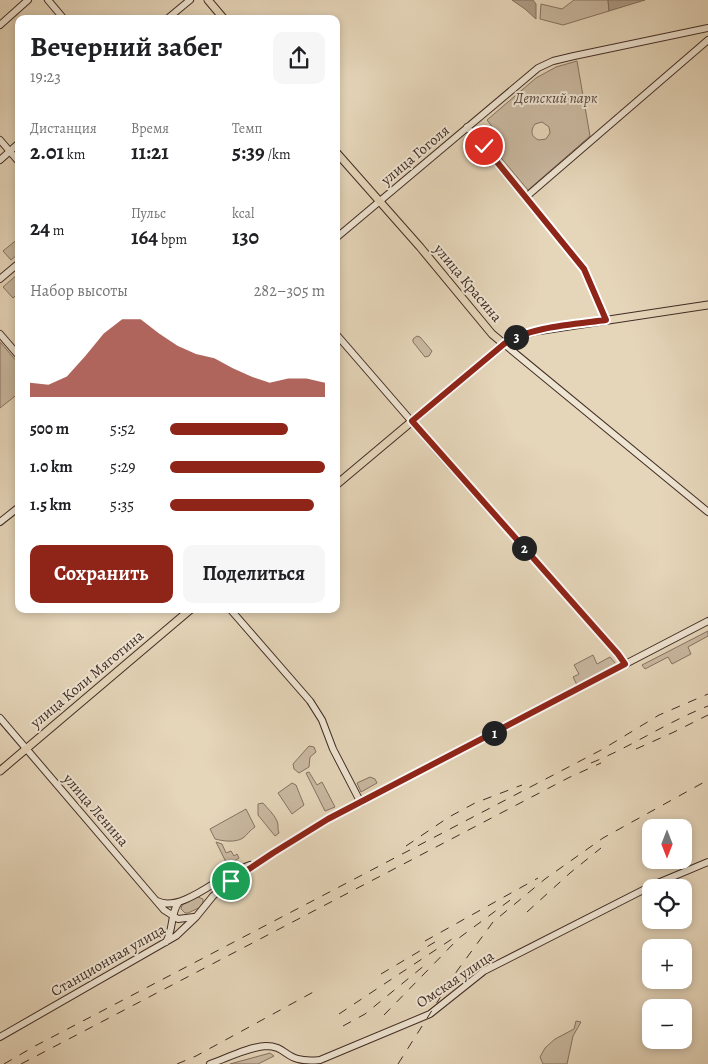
<!DOCTYPE html>
<html lang="ru">
<meta charset="utf-8">
<style>
body{margin:0;font-family:Alegreya,serif;background:#f6f6f6;color:#202124;height:100vh;display:flex;flex-direction:column;font-size:19px;white-space:nowrap}
*{box-sizing:border-box;margin:0}
p{font-size:16px;color:#757577}
.icon{flex:none;width:28px;height:28px;fill:none;stroke:currentColor;stroke-width:2;stroke-linecap:round;stroke-linejoin:round}
.map{position:relative;flex:1;overflow:hidden}
.details{position:absolute;left:15px;top:15px;width:325px;height:598px;display:flex;flex-direction:column;background:#fff;border-radius:10px;box-shadow:0 2px 8px #0003}
.details>*{flex:none}
.needle{width:32px;rotate:180deg}
.fabs{position:absolute;left:642px;top:819px;display:grid;gap:10px}
.fabs a{display:grid;place-items:center;width:50px;height:50px;border-radius:10px;background:#fff;box-shadow:0 2px 8px #0003;font-size:25px}
.pin{position:absolute;display:grid;place-items:center;width:42px;height:42px;color:#fff;margin:-21px;border:2px solid #fff;border-radius:50%;box-shadow:0 1px 5px #0007}
.km{position:absolute;width:25px;height:25px;margin:-12px;border-radius:50%;background:#222;color:#fff;font-size:14px;line-height:25px;text-align:center}
.round{display:grid;place-items:center;flex:none;width:52px;height:52px;border-radius:10px;background:#f6f6f6}
.summary{display:flex;align-items:center;justify-content:space-between;height:85px;padding:0 15px}
h1{font-size:28px;font-weight:600;line-height:38px}
.stats{display:grid;grid-template-columns:repeat(3,1fr);gap:8px;height:85px;padding:5px 15px}
.stats div{display:grid;align-content:center}
.stats b{font-size:21px;font-weight:600}
.stats small{font-size:14px;font-weight:400}
.stats p{font-size:14px}
.chart{height:140px;padding:10px 15px}
.chart p{display:flex;justify-content:space-between}
.chart svg{width:100%;height:90px;margin-top:5px;fill:#8f2418;opacity:.7}
.primary-button{display:flex;gap:10px;margin-top:auto;padding:10px 15px}
.primary-button a{flex:1;height:58px;border-radius:10px;background:#8f2418;color:#fff;font-size:20px;font-weight:600;line-height:58px;text-align:center}
.primary-button a+a{background:#f6f6f6;color:#202124}
ul{padding:0 15px;list-style:none;font-size:16px}
li{display:grid;grid-template-columns:80px 60px 1fr;align-items:center;height:38px}
li i{height:12px;border-radius:6px;background:#8f2418}
.map>svg:first-child{display:block}
.green{fill:#c9b8a0;stroke:#867262;fill-rule:evenodd}
.water{fill:#ae9c87;stroke:#837060}
.lines{fill:none;stroke-linecap:round;stroke-linejoin:round}
.secondary-casing{stroke:#422d25;stroke-width:8}
.primary-casing{stroke:#422d25;stroke-width:9}
.secondary{stroke:#eee4d2;stroke-width:6}
.primary{stroke:#e5d5b9;stroke-width:7}
.rail{stroke:#422d25;stroke-width:1;stroke-dasharray:9 9;stroke-linecap:butt}
.route-casing{stroke:#fff;stroke-width:10}
.route{stroke:#8f2418;stroke-width:6}
.labels{text-anchor:middle;dominant-baseline:central;stroke-width:4;stroke-linejoin:round;paint-order:stroke}
.park-label{font-size:15px;font-style:italic;fill:#5d493e;stroke:#eee4d2}
.street-label{font-size:15px;fill:#422d25;stroke:#eee4d2}
</style>
<div class="map">
<svg width="708" height="1064" viewBox="0 0 708 1064">
<rect width="100%" height="100%" fill="#e5d5b9"/>
<filter id="stains"><feTurbulence type="fractalNoise" baseFrequency=".004" numOctaves="4"/><feColorMatrix values="0 0 0 0 .2 0 0 0 0 .09 0 0 0 0 .02 0 0 0 .5 -.17"/></filter>
<radialGradient id="worn" r=".72"><stop offset=".6" stop-color="#630" stop-opacity="0"/><stop offset="1" stop-color="#630" stop-opacity=".3"/></radialGradient>
<!-- green -->
<path class="green" d="M574,0H608L609,11L563,25L540,19L541,4L562,9Z
M577,61L590,136L528,190L487,141L497,133L487,120L536,78L556,67ZM542,122L549,127L550,133L546,139L539,140C531,137 530,131 535,124Z
M19,238V253L11,260L3,251Z
M19,273V293L13,298L3,287Z
M417,336L420,337L432,351L429,356L425,357L413,342V339Z
M0,342L19,364V393L0,408Z
M708,631V636L688,647L691,654L672,664L668,657L645,669L642,665Z
M593,655L597,664L610,657L616,664L577,685L573,677L579,674L574,665Z
M309,746L314,747L316,752L310,757L309,767L299,773L294,769L293,764Z
M309,772L317,785L322,782L335,807L325,811L306,773Z
M370,777L375,779L377,783L361,792L357,783Z
M292,783L296,785L304,805L292,814L278,793Z
M263,803C268,809 274,814 277,821C279,825 277,829 279,833L275,836L258,815V804Z
M246,809L255,827C250,830 248,834 243,838C235,843 223,841 215,839L210,829Z
M216,842L222,844L226,853L231,851L234,856L237,854L239,858L230,864L226,862Z
M198,897L203,899V906L188,913H185L181,909L182,905Z
M576,1021L581,1022L573,1036L567,1064H543L540,1057L545,1048L555,1039L574,1029Z
M270,1053L274,1056L258,1064H230Z"/>
<!-- water -->
<path class="water" d="M512,0H533L536,4V19L525,9Z
M608,0H645L609,11Z"/>
<g class="lines">
<!-- secondary casing -->
<g class="secondary-casing">
<path id="secondary" d="M48,0L64,19
M167,19L190,0
M0,25L28,0
M467,127L584,269L606,320
M0,140L19,162
M0,160L19,143
M526,197L708,40
M336,238L538,68L553,61L574,56L708,28
M0,279L19,263
M0,334L19,356
M336,334L439,453L618,654L625,664
M504,344L708,512
M0,522L19,507
M230,609L310,701L322,720L333,749L361,803
M0,718L164,910L178,919L194,917
M157,901C177,912 211,884 228,875C235,871 243,868 250,865
M166,942C174,929 170,913 179,902
M0,1037L176,936L196,917L213,896L231,881L273,853L328,819L708,621
M210,1064C227,1058 248,1047 266,1046C289,1046 284,1064 320,1060L430,1014L484,971L653,885L708,862"/>
</g>
<!-- primary casing -->
<g class="primary-casing">
<path id="primary" d="M208,0L224,19
M336,152L420,247L492,334L504,344
M336,485L504,344L514,337L536,331L708,305
M0,771L191,609"/>
</g>
<!-- secondary -->
<use href="#secondary" class="secondary"/>
<!-- primary -->
<use href="#primary" class="primary"/>
<!-- rail -->
<path class="rail" d="M636,749L674,732L708,715
M591,763C631,747 667,722 708,706
M406,846L449,817L475,803L522,785
M527,912L570,873L601,848
M425,941L538,878
M381,974L435,942
M339,1014L452,939
M384,1015L459,938L513,898
M343,1026L365,1014L425,965
M4,1064L35,1046L603,749L659,715L708,694
M21,1064L568,778L601,763
M177,1064L196,1056L317,990
M398,1064L457,971L493,922L545,879L603,838L708,780"/>
</g>
<g class="lines">
<!-- route casing -->
<g class="route-casing">
<path id="route" d="M231,881L273,853L328,819L625,664L618,654L412,421L504,344C527,327 577,324 606,320L584,269L484,146"/>
</g>
<!-- route -->
<use href="#route" class="route"/>
</g>
<g class="labels">
<!-- park labels -->
<g class="park-label">
<text x="556" y="98">Детский парк</text>
</g>
<!-- street labels -->
<g class="street-label">
<text transform="translate(415 155) rotate(-40)">улица Гоголя</text>
<text transform="translate(468 283) rotate(50)">улица Красина</text>
<text transform="translate(87 679) rotate(-40)">улица Коли Мяготина</text>
<text transform="translate(96 810) rotate(49)">улица Ленина</text>
<text transform="translate(108 960) rotate(-30)">Станционная улица</text>
<text transform="translate(455 979) rotate(-34)">Омская улица</text>
</g>
</g>
<rect width="100%" height="100%" filter="url(#stains)"/>
<rect width="100%" height="100%" fill="url(#worn)"/>
</svg>
<div class="fabs">
<a><svg class="needle" viewBox="-14 -14 28 28"><path d="M0-13l5 13h-10z" fill="#e53935"/><path d="M0 13l5-13h-10z" fill="#757577"/></svg></a>
<a><svg class="icon" aria-label="locate" viewBox="0 0 24 24"><circle cx="12" cy="12" r="6"/><path d="M12 2v4M12 18v4M2 12h4M18 12h4"/></svg></a>
<a>+</a>
<a>−</a>
</div>
<div class="pin" style="left:231px;top:881px;background:#1e9e55"><svg class="icon" aria-label="arrive" viewBox="0 0 24 24"><path d="M6 21V4h12l-3 4 3 4H6"/></svg></div>
<div class="pin" style="left:484px;top:146px;background:#d93025"><svg class="icon" aria-label="check" viewBox="0 0 24 24"><path d="M5 12l5 5 9-10"/></svg></div>
<b class="km" style="left:494px;top:733px">1</b>
<b class="km" style="left:524px;top:548px">2</b>
<b class="km" style="left:516px;top:337px">3</b>
<section class="details">
<div class="summary"><div><h1>Вечерний забег</h1><p>19:23</p></div><a class="round"><svg class="icon" aria-label="share" viewBox="0 0 24 24"><path d="M12 15V3M7 8l5-5 5 5M5 13v7h14v-7"/></svg></a></div>
<div class="stats">
<div><p>Дистанция</p><b>2.01<small> km</small></b></div>
<div><p>Время</p><b>11:21</b></div>
<div><p>Темп</p><b>5:39<small> /km</small></b></div>
</div>
<div class="stats">
<div><b>24<small> m</small></b></div>
<div><p>Пульс</p><b>164<small> bpm</small></b></div>
<div><p>kcal</p><b>130</b></div>
</div>
<div class="chart"><p><span>Набор высоты</span>282–305 m</p>
<svg viewBox="0 0 160 44" preserveAspectRatio="none"><path d="M0 44V37L10 38L20 34L30 24L40 13L50 6L60 6L70 13L80 19L90 23L100 25L110 30L120 34L130 37L140 35L150 35L160 37V44z"/></svg>
</div>
<ul>
<li><b>500 m</b>5:52<i style="width:76%"></i></li>
<li><b>1.0 km</b>5:29<i style="width:100%"></i></li>
<li><b>1.5 km</b>5:35<i style="width:93%"></i></li>
</ul>
<div class="primary-button"><a>Сохранить</a><a>Поделиться</a></div>
</section>
</div>
